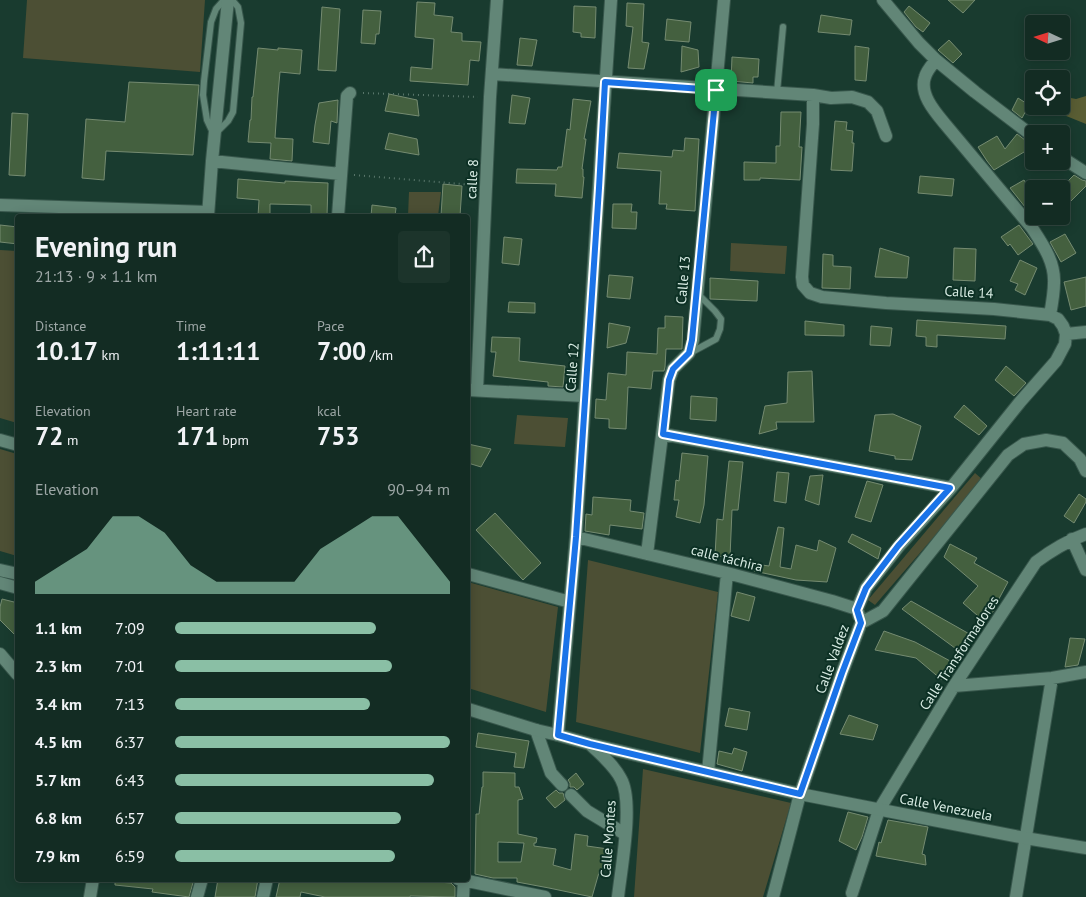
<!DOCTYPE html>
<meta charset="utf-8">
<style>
body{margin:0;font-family:"PT Sans",sans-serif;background:#1c342b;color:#f1f3f6;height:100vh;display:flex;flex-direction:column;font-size:19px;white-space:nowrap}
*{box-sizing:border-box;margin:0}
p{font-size:16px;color:#9da7a6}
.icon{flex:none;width:28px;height:28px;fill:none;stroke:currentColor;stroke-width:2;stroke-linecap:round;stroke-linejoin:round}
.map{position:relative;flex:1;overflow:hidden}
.side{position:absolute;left:15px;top:214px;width:455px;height:668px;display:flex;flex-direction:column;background:#132c23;border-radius:5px;box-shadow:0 2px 12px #0003,0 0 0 1px #324841}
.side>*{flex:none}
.needle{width:32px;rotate:274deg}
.buttons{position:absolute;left:1025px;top:15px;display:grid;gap:10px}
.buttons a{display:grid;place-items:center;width:45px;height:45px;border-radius:5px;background:#132c23;box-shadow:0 2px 12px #0003,0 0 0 1px #324841;font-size:25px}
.pin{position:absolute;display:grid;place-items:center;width:42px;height:42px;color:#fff;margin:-21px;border-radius:10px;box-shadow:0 2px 8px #0006}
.round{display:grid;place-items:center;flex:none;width:52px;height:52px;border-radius:5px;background:#1c342b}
.head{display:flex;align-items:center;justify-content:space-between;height:85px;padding:0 20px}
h1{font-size:28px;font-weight:800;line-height:38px}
.figures{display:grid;grid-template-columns:repeat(3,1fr);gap:8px;height:85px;padding:5px 20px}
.figures div{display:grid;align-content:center}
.figures b{font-size:25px;font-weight:800}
.figures small{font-size:14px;font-weight:400}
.figures p{font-size:14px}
.chart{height:140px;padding:10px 20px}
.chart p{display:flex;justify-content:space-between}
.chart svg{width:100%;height:90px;margin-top:5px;fill:#8abfa5;opacity:.7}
ul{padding:0 20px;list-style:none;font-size:16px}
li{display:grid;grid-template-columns:80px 60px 1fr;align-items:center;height:38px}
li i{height:12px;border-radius:6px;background:#8abfa5}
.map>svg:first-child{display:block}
.green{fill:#4c4f34}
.forest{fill:#5a5e34}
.building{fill:#44603f;stroke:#758b71;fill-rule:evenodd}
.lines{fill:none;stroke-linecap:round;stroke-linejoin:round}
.lane-casing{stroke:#38574c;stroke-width:8}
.street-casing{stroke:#38574c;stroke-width:14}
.secondary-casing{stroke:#38574c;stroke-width:14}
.path{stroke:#59766b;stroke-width:2;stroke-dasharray:1 4;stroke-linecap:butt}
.lane{stroke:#628677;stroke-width:6}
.street{stroke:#628677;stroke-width:12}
.secondary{stroke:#628677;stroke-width:12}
.route-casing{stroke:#fff;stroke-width:10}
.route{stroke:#1a73e8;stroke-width:6}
.labels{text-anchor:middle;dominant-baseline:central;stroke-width:4;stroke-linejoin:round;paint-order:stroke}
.street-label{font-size:14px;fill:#d9ece4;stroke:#0d3125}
</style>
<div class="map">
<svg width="1086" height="897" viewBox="0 0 1086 897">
<rect width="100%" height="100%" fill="#193b2f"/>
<!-- green -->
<path class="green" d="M27,0H205L200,72L23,58Z
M409,192H441L438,216H408Z
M731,243L787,246L785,274L730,271Z
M0,250L17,251V423L0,418Z
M517,415L568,418L565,447L514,444Z
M0,449L17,454V556L0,551Z
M975,473L983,480L875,605L868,600Z
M588,560L718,592L700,753L576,722Z
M468,582L558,607L546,712L468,688Z
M643,769L791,803L763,897H634Z"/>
<!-- forest -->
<path class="forest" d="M1061,96L1076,99L1086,96V124L1054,111L1047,106H1061Z"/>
<!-- building -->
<path class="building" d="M948,0H975L963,13Z
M417,2L435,3L434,15L453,17L451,32L462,33V41L481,42L479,61L470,60L468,85L410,81L411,67L432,69L434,39L415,37Z
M627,3L644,4L642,42L649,43L644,69L628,68L633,27L626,26Z
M574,6L596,7L595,38L581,37V33L573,32Z
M909,6L930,23L923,32L916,27L904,12Z
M322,7L340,9L336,71L318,70Z
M363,10L381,11L379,34H376L375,44L361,43Z
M821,15L852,20L850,35L818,32Z
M667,19L691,22L689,42L665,40Z
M520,38L537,40L532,66L517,65Z
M949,40L962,54L953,63L938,50Z
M682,46L698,50L699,67L681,72Z
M855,46L869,48L866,81L855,80Z
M258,48L278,50V48L302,50L300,74L280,72L278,94L275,138L293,139L292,161L270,159L271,143L248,142L250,120H251L252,97H253Z
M732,57L759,59L758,77H753V83L731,81Z
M129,82L199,85L193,155L106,151L104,180L82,178L86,119L125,122Z
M389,94L417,100L419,116L385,111Z
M512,95L530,98L525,124L509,123Z
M1018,98L1029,105L1022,118L1012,110Z
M573,99L591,101L584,139H586L582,169H583V177H584L582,198L555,196L556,184L516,183L517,169L557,170L558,167H562L567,129L570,130Z
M338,100L337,123L331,121L329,144L313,142L315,125L319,103Z
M781,112H801L799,147H802L800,180L760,178V180H744V162L776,163V146H780Z
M12,113L28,114L25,176L9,175Z
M835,121L847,122L846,130L853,131L852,143H854L852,171L831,170Z
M389,133L417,139L419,155L385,149Z
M1017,134L1029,143L1034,145V159L1024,152L994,170L987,161L978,147L997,136L1005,149Z
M685,138L699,139L695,211L666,209L667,204H659L661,171L617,168L619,153L672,157L673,150L684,151Z
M1074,175L1082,180L1086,181V186L1070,202L1061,192L1060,189Z
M920,176L954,179L952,196L918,193Z
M238,179L285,183V181L328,183L327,216L311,215V205L270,204V216H258L259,200L237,198Z
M1024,180L1034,196V209L1029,212L1010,188Z
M443,184L462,186L460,216H441Z
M613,204H632L631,212H637L636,229L612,228Z
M372,205L396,208L395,216H371Z
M0,225L18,227V244L0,242Z
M1019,225L1033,244L1018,255L1010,244L1008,246L1001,237Z
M1065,234L1076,253L1061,262L1050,242Z
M504,237L522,239L519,265L502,263Z
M880,248L909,257L907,278L875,277Z
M954,248L976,249L975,281L953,280Z
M823,254L833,255V266L851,267L850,289L822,288Z
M1020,260L1037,268L1025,295L1015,290L1018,284L1010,281Z
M609,275L633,277L630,299L607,297Z
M1086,277V306L1071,310L1064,282Z
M710,278L758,281L757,301L710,299Z
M509,302L535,303V313L508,312Z
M665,316L683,317L682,349H666L665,367L664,371H653L651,389L628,387L626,429L609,428V419L595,418L596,399L606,400L608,373L626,375L627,352L657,354L658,328H665Z
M917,320L1006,326L1005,339L937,335V347L926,346V337L916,336Z
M805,321L844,325V336L805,335Z
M609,323L630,327L626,343L607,348Z
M871,326L892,328L890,346L870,345Z
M492,337L520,338L519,361L565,366L563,387L548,386V382L493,376L496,352H491Z
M1006,366L1026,383L1014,396L995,380Z
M812,371L814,422H776L777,429L759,434L765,406L787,403L788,372Z
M691,396L717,398L716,421L690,419Z
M964,405L987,426L979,435L954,417Z
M893,414L921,426L912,460L895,459V456L869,451L875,415Z
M468,444L491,449L481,467L468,463Z
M682,453L708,456L704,505L700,523L676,517L679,500H674L676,480L679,481Z
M729,461L743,462L738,510H732L730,557L715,556L717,519L723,520Z
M777,472L789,473L786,503L774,501Z
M823,475L819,505L805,500L810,476Z
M867,481L883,485L871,522L855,517Z
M1079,494L1086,499V502L1074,523L1064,516Z
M593,497L631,500L630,511L644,513L642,529L610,525L609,535L585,531L586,514L592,515Z
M495,513L541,563L523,580L476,530Z
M778,527L784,528L780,567L791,569L796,545L817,551L819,540L836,548L827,582L796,580L754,571L755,564L769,566Z
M852,534L881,548L878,559L848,542Z
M950,544L977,558L974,563L1008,582L994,608L995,609L985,622L963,603L978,586L944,557Z
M737,592L755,597L749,621L731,616Z
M2,599L18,603V638L0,620V607Z
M911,601L973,636L963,654L902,609Z
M884,631L915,642L952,662L942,680L916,658L875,650Z
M1070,638L1085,639L1078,665L1065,667Z
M729,708L750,712L747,730L725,726Z
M849,715L878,725L873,740L840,734Z
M478,733L529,741L524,768L514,767L516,753L476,747Z
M734,748L747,752L742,771L717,764L719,751L732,754Z
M483,772L515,773V787H519L523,799L518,800V834L537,838L536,843H534V846L556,849L553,865L571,870L575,834L588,836L587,846L608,849L606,870L600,869L592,897L549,888L517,882V878H493L475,874L476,814H479L482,787H483ZM498,842L524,843L521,862H498Z
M576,773L584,784L577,790L574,787H570V783L568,780Z
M556,790L559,793H563L565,800L555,808L546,798Z
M848,812L868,817L862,837L856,850L839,841Z
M888,820L928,827L922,854L925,855L926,865L876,856L879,842L881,843Z
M115,879H194L189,897L152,892L153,889L115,885Z
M218,879H258L255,897H215Z
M280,879H412V880L451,883L455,887V897L410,896V897H325L301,892L300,897H276Z"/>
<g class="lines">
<!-- lane casing -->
<g class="lane-casing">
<path id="lane" d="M224,0L216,9L211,22L204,81L203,95L207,120L214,135L228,121L233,112L241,23L238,7L232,0
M777,92L783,27
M690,353L716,339L720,329L721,319L715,311L697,293"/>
</g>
<!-- street casing -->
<g class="street-casing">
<path id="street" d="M883,0L919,43L936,60L975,92L1034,137
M936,60C932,65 927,70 925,77C919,94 935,112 945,124L1032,228C1043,245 1055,262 1054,283C1054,293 1052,304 1050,315
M492,74L813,95V124L802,277L803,285L810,293L822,297L886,303L994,309L1050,315L1058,319L1063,326L1066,334L1065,344L1056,361L1020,402L951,488L899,546L866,588L857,609
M813,95L831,98L852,97L868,102L877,111L886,136
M1061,157L1086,173
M212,161L341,174
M0,205L208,212
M208,216L212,161L228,0
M338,216L347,96L350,93
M1066,334L1086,332
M468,390L585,396
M477,390L490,97L497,0
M663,434L951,488
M0,440L18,445
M576,537L727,573L832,601L857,609L859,616
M1072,539L1086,570
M647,554L669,380L673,369L689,353L693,340L724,0
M468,574L570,602
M0,654L17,674
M954,686L1052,678L1086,672
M536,730L551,773L562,785
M558,735L576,537L611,0
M708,772L727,573
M571,795L587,811L625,834
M458,879L545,897
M852,893L879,810L954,686L1036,562C1052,550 1067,541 1086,534
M90,897L93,879
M197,897L202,879
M263,897L267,879
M463,897L464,879
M773,897L800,794L842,673L861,623L883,611L1008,455L1024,444L1046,440L1063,443L1080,459L1086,471
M1016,897L1052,678"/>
</g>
<!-- secondary casing -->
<g class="secondary-casing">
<path id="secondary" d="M0,570L18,574
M0,583L18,588
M468,709L536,730L558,735L590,744L800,794L1025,838L1086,848
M590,744C601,755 614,765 621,779C634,802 621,869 618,897"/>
</g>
<!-- path -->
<path class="path" d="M363,93L478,97
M354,175L474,185"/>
<!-- lane -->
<use href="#lane" class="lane"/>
<!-- street -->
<use href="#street" class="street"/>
<!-- secondary -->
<use href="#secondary" class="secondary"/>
</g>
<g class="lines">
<!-- route casing -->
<g class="route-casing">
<path id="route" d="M605,82L716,90L692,340L689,353L673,369L669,380L663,434L950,488L898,546L866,588L857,610L861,623L842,673L800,794L590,744L558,735L576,537L599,188Z"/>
</g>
<!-- route -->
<use href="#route" class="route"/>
</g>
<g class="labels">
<!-- street labels -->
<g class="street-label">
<text transform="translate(472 179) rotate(-87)">calle 8</text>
<text transform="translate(683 280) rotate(-85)">Calle 13</text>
<text transform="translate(969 292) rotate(3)">Calle 14</text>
<text transform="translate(572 367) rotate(-86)">Calle 12</text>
<text transform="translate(727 558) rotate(14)">calle táchira</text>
<text transform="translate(959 653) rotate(-57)">Calle Transformadores</text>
<text transform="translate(832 659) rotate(-70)">Calle Valdez</text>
<text transform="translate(946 807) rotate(11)">Calle Venezuela</text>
<text transform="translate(608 839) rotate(-86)">Calle Montes</text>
</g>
</g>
</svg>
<div class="buttons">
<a><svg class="needle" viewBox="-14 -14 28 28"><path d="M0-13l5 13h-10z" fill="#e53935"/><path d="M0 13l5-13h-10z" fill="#9da7a6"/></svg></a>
<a><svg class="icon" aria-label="locate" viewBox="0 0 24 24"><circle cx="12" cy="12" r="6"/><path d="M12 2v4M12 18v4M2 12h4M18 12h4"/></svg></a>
<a>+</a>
<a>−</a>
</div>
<div class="pin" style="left:716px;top:90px;background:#1e9e55"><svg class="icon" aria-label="arrive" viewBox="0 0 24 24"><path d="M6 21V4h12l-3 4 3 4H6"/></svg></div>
<section class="side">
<div class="head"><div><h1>Evening run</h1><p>21:13 · 9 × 1.1 km</p></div><a class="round"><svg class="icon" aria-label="share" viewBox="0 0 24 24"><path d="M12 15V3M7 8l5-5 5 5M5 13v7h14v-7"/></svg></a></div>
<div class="figures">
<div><p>Distance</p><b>10.17<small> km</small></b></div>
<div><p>Time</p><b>1:11:11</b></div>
<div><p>Pace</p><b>7:00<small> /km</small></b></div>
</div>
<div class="figures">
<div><p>Elevation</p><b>72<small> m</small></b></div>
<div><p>Heart rate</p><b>171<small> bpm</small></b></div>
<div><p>kcal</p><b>753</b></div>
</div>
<div class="chart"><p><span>Elevation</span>90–94 m</p>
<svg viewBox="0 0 160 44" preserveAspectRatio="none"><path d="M0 44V38L10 30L20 22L30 6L40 6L50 14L60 30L70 38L80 38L90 38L100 38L110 22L120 14L130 6L140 6L150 22L160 38V44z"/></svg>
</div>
<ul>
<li><b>1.1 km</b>7:09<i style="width:73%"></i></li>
<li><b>2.3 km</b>7:01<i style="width:79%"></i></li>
<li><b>3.4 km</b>7:13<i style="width:71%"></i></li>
<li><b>4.5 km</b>6:37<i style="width:100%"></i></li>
<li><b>5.7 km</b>6:43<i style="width:94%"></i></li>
<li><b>6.8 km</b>6:57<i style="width:82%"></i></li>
<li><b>7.9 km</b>6:59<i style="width:80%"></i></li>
</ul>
</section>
</div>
